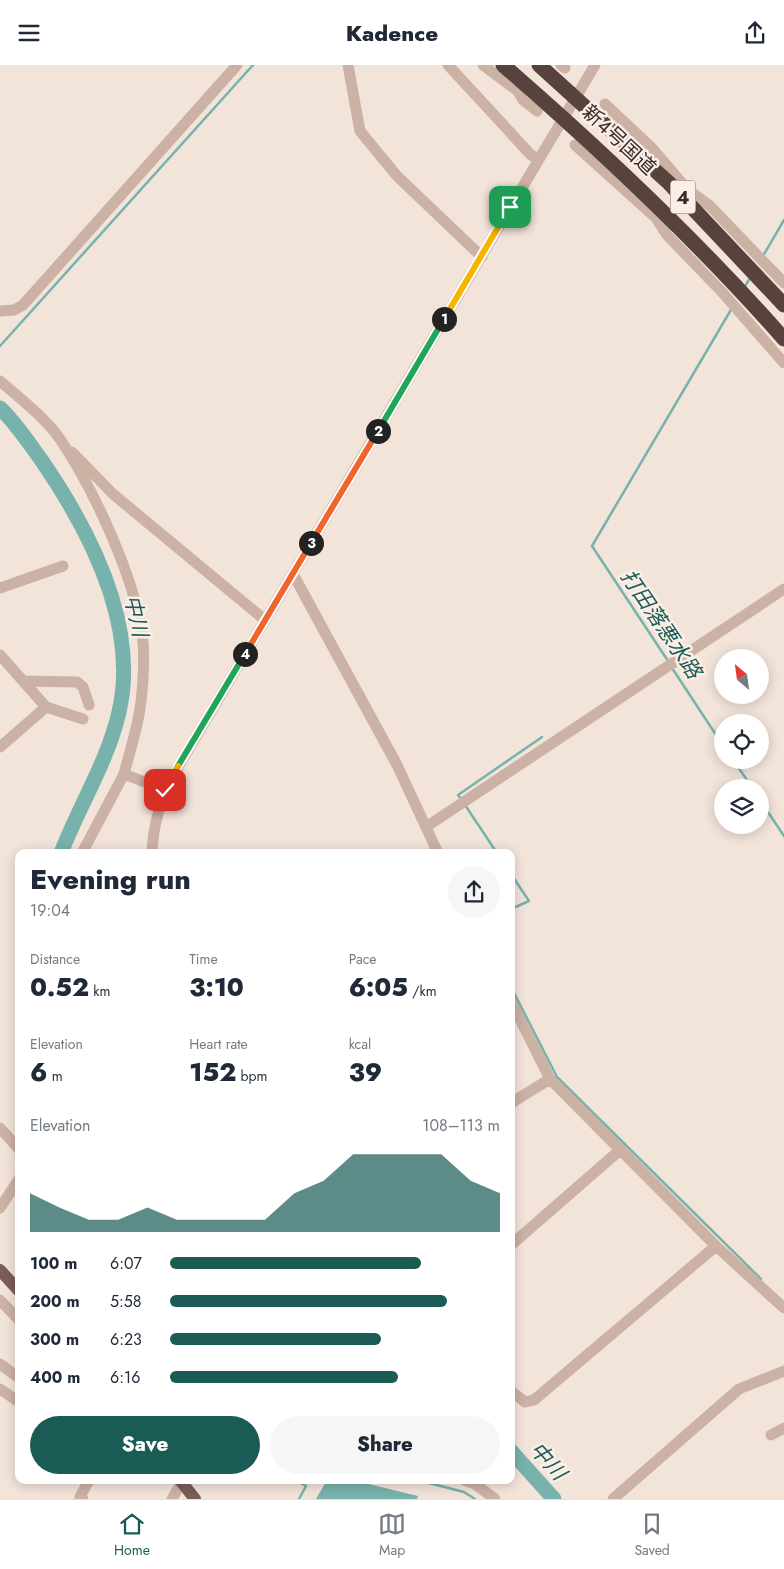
<!DOCTYPE html>
<meta charset="utf-8">
<style>
body{margin:0;font-family:Jost,"Noto Sans JP",sans-serif;background:#f6f6f7;color:#1f2937;height:100vh;display:flex;flex-direction:column;font-size:19px;white-space:nowrap}
*{box-sizing:border-box;margin:0}
p{font-size:16px;color:#747a83}
.icon{flex:none;width:28px;height:28px;fill:none;stroke:currentColor;stroke-width:2;stroke-linecap:round;stroke-linejoin:round}
.map{position:relative;flex:1;overflow:hidden}
.panel{position:absolute;left:15px;top:784px;width:500px;height:635px;display:flex;flex-direction:column;background:#fff;border-radius:10px;box-shadow:0 2px 12px #0003}
.panel>*{flex:none}
.needle{width:32px;rotate:331deg}
.tools{position:absolute;left:714px;top:584px;display:grid;gap:10px}
.tools a{display:grid;place-items:center;width:55px;height:55px;border-radius:50%;background:#fff;box-shadow:0 2px 12px #0003;font-size:25px}
.pin{position:absolute;display:grid;place-items:center;width:42px;height:42px;color:#fff;margin:-21px;border-radius:10px;box-shadow:0 2px 8px #0006}
.km{position:absolute;width:25px;height:25px;margin:-12px;border-radius:50%;background:#222;color:#fff;font-size:14px;line-height:25px;text-align:center}
.round{display:grid;place-items:center;flex:none;width:52px;height:52px;border-radius:26px;background:#f6f6f7}
.summary{display:flex;align-items:center;justify-content:space-between;height:85px;padding:0 15px}
h1{font-size:28px;font-weight:800;line-height:38px}
.figures{display:grid;grid-template-columns:repeat(3,1fr);gap:8px;height:85px;padding:5px 15px}
.figures div{display:grid;align-content:center}
.figures b{font-size:25px;font-weight:800}
.figures small{font-size:14px;font-weight:400}
.figures p{font-size:14px}
.chart{height:140px;padding:10px 15px}
.chart p{display:flex;justify-content:space-between}
.chart svg{width:100%;height:90px;margin-top:5px;fill:#1a5b56;opacity:.7}
.primary-button{display:flex;gap:10px;margin-top:auto;padding:10px 15px}
.primary-button a{flex:1;height:58px;border-radius:30px;background:#1a5b56;color:#fff;font-size:20px;font-weight:800;line-height:58px;text-align:center}
.primary-button a+a{background:#f6f6f7;color:#1f2937}
ul{padding:0 15px;list-style:none;font-size:16px}
li{display:grid;grid-template-columns:80px 60px 1fr;align-items:center;height:38px}
li i{height:12px;border-radius:6px;background:#1a5b56}
header{display:flex;justify-content:space-between;align-items:center;height:65px;padding:0 15px;background:#fff;font-size:22px;font-weight:800}
.tab-bar{display:flex;justify-content:space-around;align-items:center;height:70px;border-top:1px solid #e0e1e3;background:#fff;font-size:14px;color:#747a83}
.tab-bar a{display:grid;justify-items:center;gap:2px}
.tab-bar .on{color:#1a5b56}
.map>svg:first-child{display:block}
.water{fill:#77b2ac}
.lines{fill:none;stroke-linecap:round;stroke-linejoin:round}
.stream{stroke:#77b2ac;stroke-width:2.5}
.river{stroke:#77b2ac;stroke-width:15}
.minor{stroke:#ccb1a5;stroke-width:11}
.major{stroke:#7a5e57;stroke-width:12}
.highway{stroke:#58423d;stroke-width:15}
.split-1-casing{stroke:#fff;stroke-width:10}
.split-2-casing{stroke:#fff;stroke-width:10}
.split-3-casing{stroke:#fff;stroke-width:10}
.split-4-casing{stroke:#fff;stroke-width:10}
.split-5-casing{stroke:#fff;stroke-width:10}
.split-6-casing{stroke:#fff;stroke-width:10}
.split-1{stroke:#f5b400;stroke-width:6}
.split-2{stroke:#22a559;stroke-width:6}
.split-3{stroke:#f0652b;stroke-width:6}
.split-4{stroke:#f0652b;stroke-width:6}
.split-5{stroke:#22a559;stroke-width:6}
.split-6{stroke:#f5b400;stroke-width:6}
.labels{text-anchor:middle;dominant-baseline:central;stroke-width:5;stroke-linejoin:round;paint-order:stroke}
.shield{fill:#faeee6;stroke:#726560;stroke-width:1}
.shield-label{font-size:19px;font-weight:bold;fill:#372a27}
.street-label{font-size:20px;fill:#372a27;stroke:#faeee6}
.water-label{font-size:21px;font-style:italic;fill:#1a5b56;stroke:#faeee6}
</style>
<header><svg class="icon" aria-label="menu" viewBox="0 0 24 24"><path d="M4 6h16M4 12h16M4 18h16"/></svg>Kadence<svg class="icon" aria-label="share" viewBox="0 0 24 24"><path d="M12 15V3M7 8l5-5 5 5M5 13v7h14v-7"/></svg></header>
<div class="map">
<svg width="784" height="1434" viewBox="0 0 784 1434">
<rect width="100%" height="100%" fill="#f3e4da"/>
<!-- water -->
<path class="water" d="M327,1415H352L418,1431L417,1434H316Z"/>
<g class="lines">
<!-- stream -->
<path class="stream" d="M763,191L784,155
M744,223L750,213
M0,281L253,0
M668,596L592,481L732,243
M672,603L722,679
M733,695L752,722
M462,735L458,730L542,672
M760,735L784,771
M465,740L497,788
M511,809L529,836L511,844
M511,922L557,1012L761,1214
M296,1415L306,1421L299,1434
M417,1415L464,1427L475,1434"/>
<!-- river -->
<path class="river" d="M0,343C16,358 29,378 42,396C90,466 139,561 119,647C108,696 79,741 61,788
M511,1386L554,1434"/>
<!-- minor -->
<path class="minor" d="M348,0L360,66L397,111L482,192
M448,0L531,90L539,94
M483,0L518,26L523,35L537,46
M561,0L565,3
M605,39L652,83L687,124L710,141L784,218
M575,80L656,153L667,170L722,227L784,298
M0,246L14,245L23,240L237,0
M0,316C20,333 45,353 60,374C93,423 127,498 140,555C145,577 144,604 142,627C140,655 131,682 124,709L165,725
M72,387L113,429L265,555
M293,509L397,700L438,788
M0,523L63,501
M0,590L46,642L83,654
M23,616L77,617L83,622L89,640
M0,682L46,642
M426,762L784,524
M82,788L124,709
M152,788C153,758 161,733 175,707L595,0
M511,936L550,1014L716,1181L784,1243
M511,1038L550,1014
M0,1063L19,1084
M0,1143L19,1114
M511,1180L620,1085
M0,1235L19,1255
M0,1299L19,1313
M0,1324L19,1337
M511,1326L525,1337L534,1335L716,1181
M771,1370L784,1363
M464,1415L475,1419L495,1434
M83,1434L80,1432L89,1415
M172,1434L183,1415
M613,1434L739,1324L784,1306"/>
<!-- major -->
<path class="major" d="M0,1205L19,1226
M180,1415L195,1434"/>
<!-- highway -->
<path class="highway" d="M503,0C602,86 697,175 784,274
M539,0L669,118L784,240"/>
</g>
<g class="lines">
<!-- split-1 casing -->
<g class="split-1-casing">
<path id="split-1" d="M444,254L510,142"/>
</g>
<!-- split-2 casing -->
<g class="split-2-casing">
<path id="split-2" d="M378,366L444,254"/>
</g>
<!-- split-3 casing -->
<g class="split-3-casing">
<path id="split-3" d="M311,478L378,366"/>
</g>
<!-- split-4 casing -->
<g class="split-4-casing">
<path id="split-4" d="M245,589L311,478"/>
</g>
<!-- split-5 casing -->
<g class="split-5-casing">
<path id="split-5" d="M178,701L245,589"/>
</g>
<!-- split-6 casing -->
<g class="split-6-casing">
<path id="split-6" d="M165,725L178,701"/>
</g>
<!-- split-1 -->
<use href="#split-1" class="split-1"/>
<!-- split-2 -->
<use href="#split-2" class="split-2"/>
<!-- split-3 -->
<use href="#split-3" class="split-3"/>
<!-- split-4 -->
<use href="#split-4" class="split-4"/>
<!-- split-5 -->
<use href="#split-5" class="split-5"/>
<!-- split-6 -->
<use href="#split-6" class="split-6"/>
</g>
<g class="labels">
<!-- shield labels -->
<rect class="shield" x="670.5" y="115.5" width="25" height="33" rx="4"/>
<g class="shield-label">
<text x="683" y="132">4</text>
</g>
<!-- street labels -->
<g class="street-label">
<text transform="translate(619 75) rotate(43)">新4号国道</text>
</g>
<!-- water labels -->
<g class="water-label">
<text transform="translate(136 551) rotate(77)">中川</text>
<text transform="translate(661 559) rotate(56)">打田落悪水路</text>
<text transform="translate(548 1396) rotate(48)">中川</text>
</g>
</g>
</svg>
<div class="tools">
<a><svg class="needle" viewBox="-14 -14 28 28"><path d="M0-13l5 13h-10z" fill="#e53935"/><path d="M0 13l5-13h-10z" fill="#747a83"/></svg></a>
<a><svg class="icon" aria-label="locate" viewBox="0 0 24 24"><circle cx="12" cy="12" r="6"/><path d="M12 2v4M12 18v4M2 12h4M18 12h4"/></svg></a>
<a><svg class="icon" aria-label="layers" viewBox="0 0 24 24"><path d="M12 4l9 5-9 5-9-5zM3 14l9 5 9-5"/></svg></a>
</div>
<div class="pin" style="left:510px;top:142px;background:#1e9e55"><svg class="icon" aria-label="arrive" viewBox="0 0 24 24"><path d="M6 21V4h12l-3 4 3 4H6"/></svg></div>
<div class="pin" style="left:165px;top:725px;background:#d93025"><svg class="icon" aria-label="check" viewBox="0 0 24 24"><path d="M5 12l5 5 9-10"/></svg></div>
<b class="km" style="left:444px;top:254px">1</b>
<b class="km" style="left:378px;top:366px">2</b>
<b class="km" style="left:311px;top:478px">3</b>
<b class="km" style="left:245px;top:589px">4</b>
<section class="panel">
<div class="summary"><div><h1>Evening run</h1><p>19:04</p></div><a class="round"><svg class="icon" aria-label="share" viewBox="0 0 24 24"><path d="M12 15V3M7 8l5-5 5 5M5 13v7h14v-7"/></svg></a></div>
<div class="figures">
<div><p>Distance</p><b>0.52<small> km</small></b></div>
<div><p>Time</p><b>3:10</b></div>
<div><p>Pace</p><b>6:05<small> /km</small></b></div>
</div>
<div class="figures">
<div><p>Elevation</p><b>6<small> m</small></b></div>
<div><p>Heart rate</p><b>152<small> bpm</small></b></div>
<div><p>kcal</p><b>39</b></div>
</div>
<div class="chart"><p><span>Elevation</span>108–113 m</p>
<svg viewBox="0 0 160 44" preserveAspectRatio="none"><path d="M0 44V25L10 32L20 38L30 38L40 32L50 38L60 38L70 38L80 38L90 25L100 19L110 6L120 6L130 6L140 6L150 19L160 25V44z"/></svg>
</div>
<ul>
<li><b>100 m</b>6:07<i style="width:76%"></i></li>
<li><b>200 m</b>5:58<i style="width:84%"></i></li>
<li><b>300 m</b>6:23<i style="width:64%"></i></li>
<li><b>400 m</b>6:16<i style="width:69%"></i></li>
</ul>
<div class="primary-button"><a>Save</a><a>Share</a></div>
</section>
</div>
<nav class="tab-bar">
<a class="on"><svg class="icon" aria-label="home" viewBox="0 0 24 24"><path d="M3 11l9-7 9 7M6 9v11h12V9"/></svg>Home</a>
<a><svg class="icon" aria-label="map" viewBox="0 0 24 24"><path d="M3 6l6-2 6 2 6-2v14l-6 2-6-2-6 2zM9 4v14M15 6v14"/></svg>Map</a>
<a><svg class="icon" aria-label="saved" viewBox="0 0 24 24"><path d="M7 4h10v16l-5-4-5 4z"/></svg>Saved</a>
</nav>
